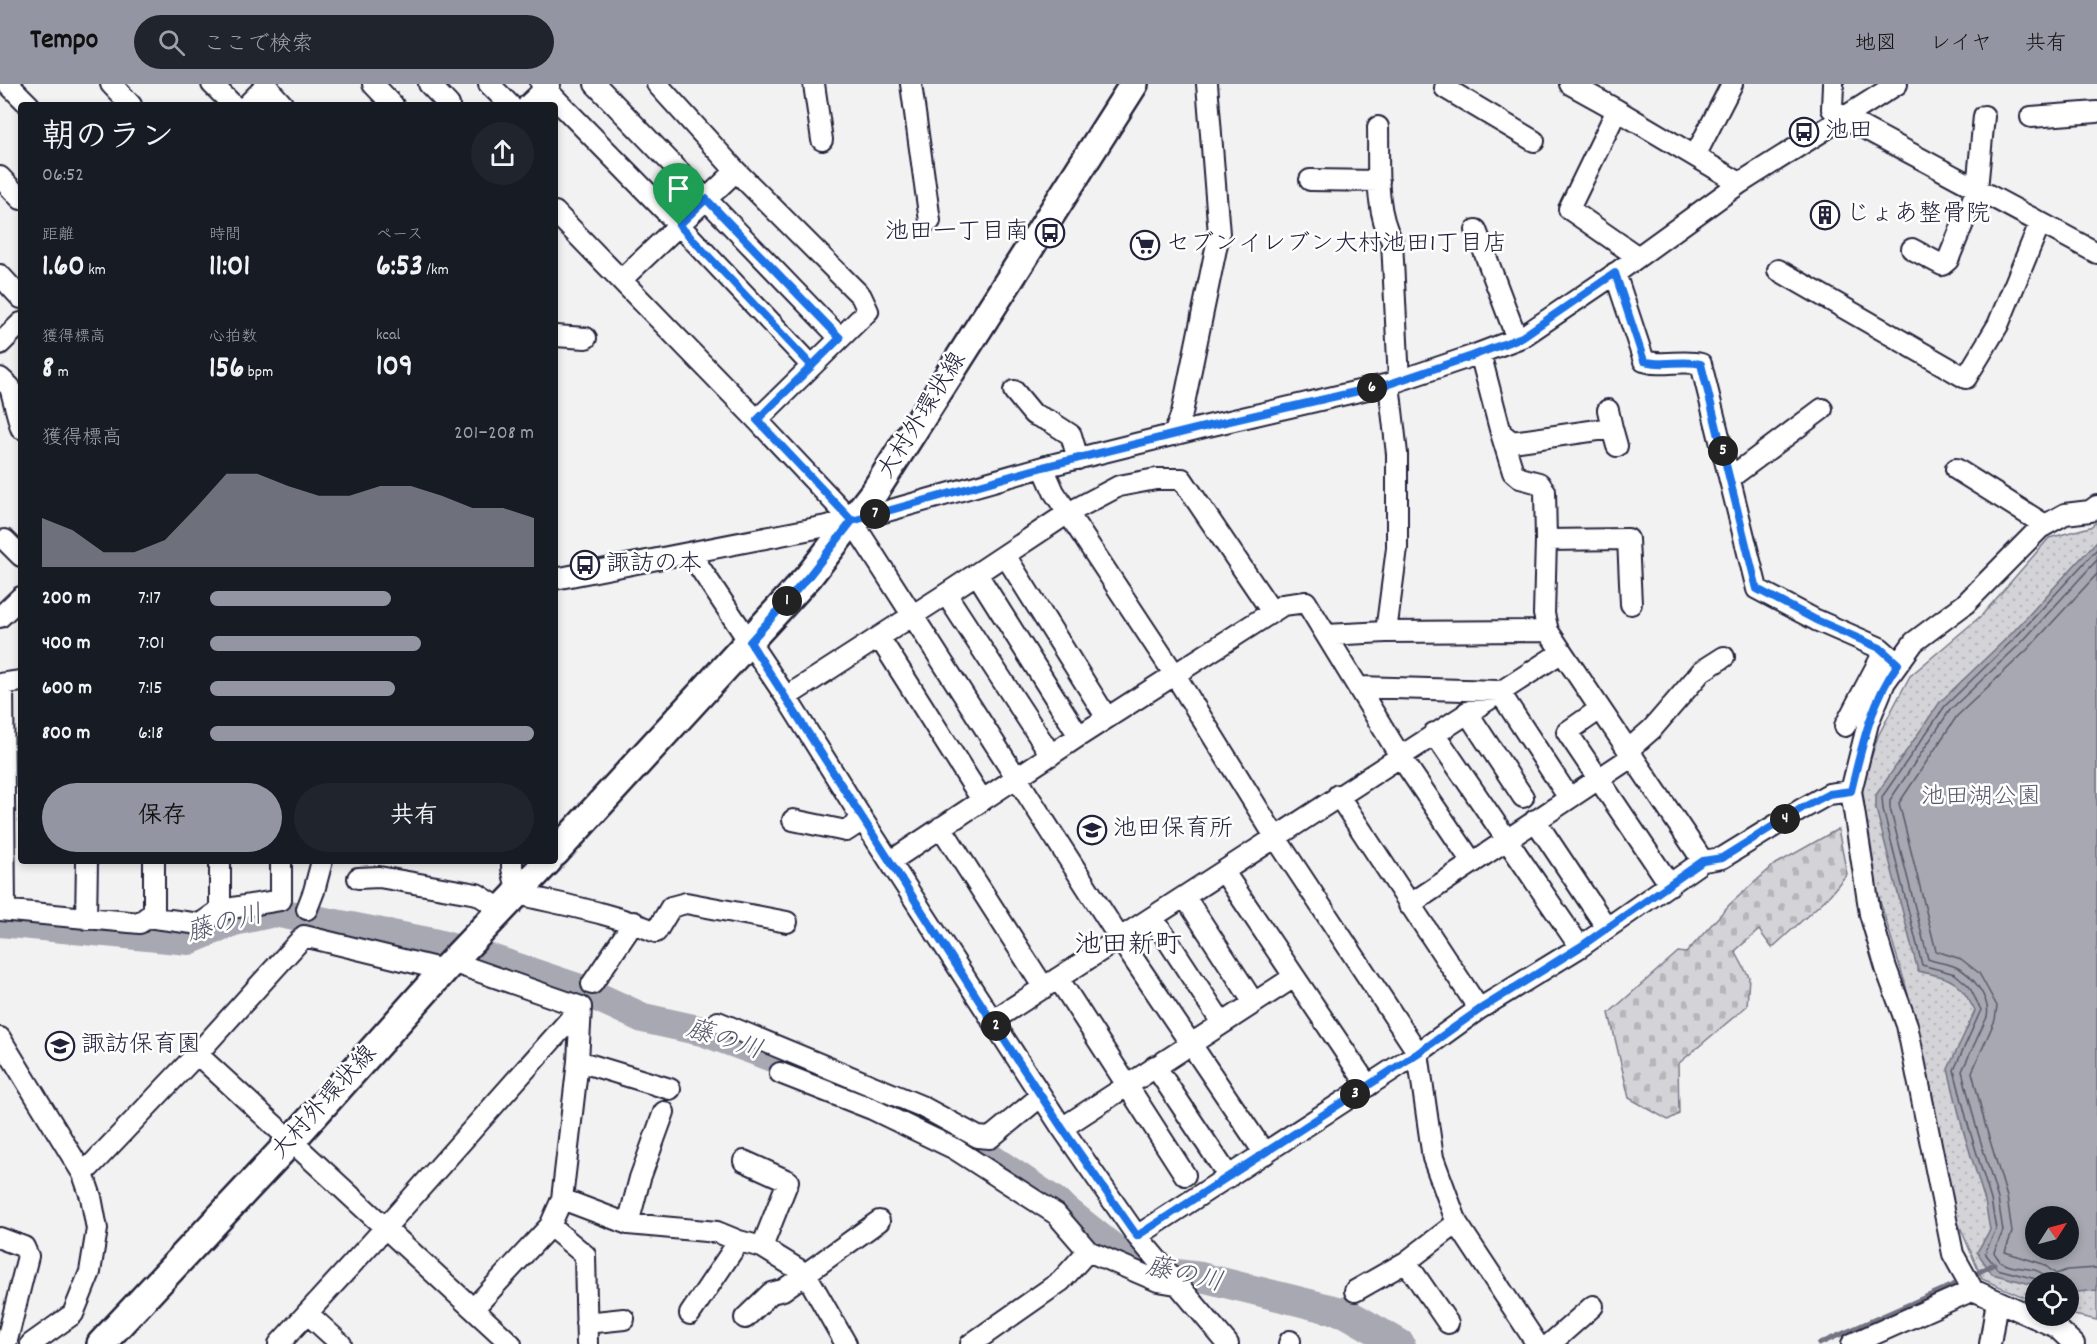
<!DOCTYPE html>
<html lang="ja">
<meta charset="utf-8">
<style>
body{margin:0;font-family:Dekko,"Klee One",sans-serif;background:#20242c;color:#f1f3f6;height:100vh;display:flex;flex-direction:column;font-size:22px;white-space:nowrap}
*{box-sizing:border-box;margin:0}
p{font-size:20px;color:#9ea1a6}
.icon{flex:none;width:33px;height:33px;fill:none;stroke:currentColor;stroke-width:2;stroke-linecap:round;stroke-linejoin:round}
.map{position:relative;flex:1;overflow:hidden}
.drawer{position:absolute;left:18px;top:18px;width:540px;height:762px;display:flex;flex-direction:column;background:#171b24;border-radius:6px;box-shadow:0 3px 9px #0003}
.drawer>*{flex:none}
.needle{width:39px;rotate:54deg}
.controls{position:absolute;left:2025px;top:1122px;display:grid;gap:12px}
.controls a{display:grid;place-items:center;width:54px;height:54px;border-radius:50%;background:#171b24;box-shadow:0 3px 9px #0003;font-size:30px}
.pin{position:absolute;display:grid;place-items:center;width:51px;height:51px;color:#fff;margin:-62px -26px;border-radius:50% 50% 50% 0;rotate:-45deg;box-shadow:0 0 6px #0007}
.pin .icon{rotate:45deg}
.km{position:absolute;width:30px;height:30px;margin:-15px;border-radius:50%;background:#222;color:#fff;font-size:16px;line-height:30px;text-align:center}
.round{display:grid;place-items:center;flex:none;width:63px;height:63px;border-radius:32px;background:#20242c}
.summary{display:flex;align-items:center;justify-content:space-between;height:102px;padding:0 24px}
h1{font-size:33px;font-weight:700;line-height:45px}
.figures{display:grid;grid-template-columns:repeat(3,1fr);gap:9px;height:102px;padding:6px 24px}
.figures div{display:grid;align-content:center}
.figures b{font-size:30px;font-weight:700}
.figures small{font-size:16px;font-weight:400}
.figures p{font-size:16px}
.chart{height:168px;padding:12px 24px}
.chart p{display:flex;justify-content:space-between}
.chart svg{width:100%;height:108px;margin-top:6px;fill:#9495a2;opacity:.7}
.action{display:flex;gap:12px;margin-top:auto;padding:12px 24px}
.action a{flex:1;height:69px;border-radius:36px;background:#9495a2;color:#111;font-size:24px;font-weight:700;line-height:69px;text-align:center}
.action a+a{background:#20242c;color:#f1f3f6}
ul{padding:0 24px;list-style:none;font-size:20px}
li{display:grid;grid-template-columns:96px 72px 1fr;align-items:center;height:45px}
li i{height:15px;border-radius:8px;background:#9495a2}
header{display:flex;align-items:center;gap:36px;box-sizing:border-box;height:84px;padding:0 30px;background:#9495a2;color:#111}
header strong{font-size:28px}
nav{display:flex;gap:33px;margin-inline-start:auto;font-size:21px}
.search{width:420px;height:54px;background:#20242c;display:flex;align-items:center;gap:15px;box-sizing:border-box;padding:0 21px;border-radius:33px;color:#9ea1a6;font-size:22px}
.map>svg:first-child{display:block}
.cemetery{fill:url(#cemetery-stones);stroke:#7a7a8a;stroke-width:1.5}
.park{fill:url(#park-dots);stroke:#7a7a8a;stroke-width:1.5;fill-rule:evenodd}
.water{fill:#a8a8b2;stroke:#727282;stroke-width:1.5;fill-rule:evenodd}
.lines{fill:none;stroke-linecap:round;stroke-linejoin:round}
.shore{stroke:#58586b;stroke-width:1.5}
.stream{stroke:#727282;stroke-width:5}
.river{stroke:#a8a8b2;stroke-width:30}
.minor-casing{stroke:#22223b;stroke-width:24}
.secondary-casing{stroke:#22223b;stroke-width:32}
.minor{stroke:#fff;stroke-width:20}
.secondary{stroke:#fff;stroke-width:27}
.route-casing{stroke:#fff;stroke-width:12}
.route{stroke:#1a73e8;stroke-width:8}
.labels{text-anchor:middle;dominant-baseline:central;stroke-width:5;stroke-linejoin:round;paint-order:stroke}
.poi-label{font-size:24px;fill:#22223b;stroke:#fff;text-anchor:start}
.street-label{font-size:24px;fill:#22223b;stroke:#fff}
.park-label{font-size:24px;fill:#57576a;stroke:#fff}
.water-label{font-size:26px;font-style:italic;fill:#58586b;stroke:#fff}
.quarter-label{font-size:27px;fill:#22223b;stroke:#fff}
</style>
<header>
<strong>Tempo</strong>
<div class="search"><svg class="icon" aria-label="search" viewBox="0 0 24 24"><circle cx="10" cy="10" r="6"/><path d="M15 15l6 6"/></svg>ここで検索</div>
<nav><a>地図</a><a>レイヤ</a><a>共有</a></nav>
</header>
<div class="map">
<svg width="2097" height="1260" viewBox="0 0 2097 1260">
<defs>
<pattern id="cemetery-stones" width="16" height="16" patternUnits="userSpaceOnUse" patternTransform="scale(1.5)"><rect width="16" height="16" fill="#d3d3d8"/><path d="M2 7V4a2 2 0 0 1 4 0v3zM10 15v-3a2 2 0 0 1 4 0v3z" fill="#b5b5ba"/></pattern>
<pattern id="park-dots" width="8" height="8" patternUnits="userSpaceOnUse" patternTransform="scale(1.5)"><rect width="8" height="8" fill="#d3d3d8"/><path d="M2 2h.1M6 6h.1" fill="none" stroke="#b5b5ba" stroke-width="1.8" stroke-linecap="round"/></pattern>
</defs>
<rect width="100%" height="100%" fill="#f2f2f3"/>
<filter id="ink" filterUnits="userSpaceOnUse"><feTurbulence type="fractalNoise" baseFrequency=".0167" numOctaves="2"/><feDisplacementMap in="SourceGraphic" scale="12" xChannelSelector="R" yChannelSelector="G"/><feConvolveMatrix kernelMatrix="1 2 1 2 8 2 1 2 1" color-interpolation-filters="sRGB"/></filter>
<g filter="url(#ink)">
<!-- cemetery -->
<path class="cemetery" d="M1838,745L1847,790L1828,813L1772,864L1759,846L1735,867L1749,893L1747,922L1678,980L1679,1030L1668,1036L1629,1014L1609,929L1678,868L1686,869L1730,820L1774,781Z"/>
<!-- park -->
<path class="park" d="M2097,438V1236L2069,1230L2068,1198H2036L2035,1218L1982,1195L1955,1131L1931,1004L1905,899L1875,801L1862,703L1878,652L1910,592L1982,531L2049,454L2090,443ZM2036,1132H2068V1166H2036Z"/>
<!-- water -->
<path class="water" d="M2097,457V1206L2069,1209L2068,1198H2036L2035,1201L1992,1190L1977,1168L1990,1146L1985,1117L1963,1046L1948,985L1975,927C1958,894 1952,895 1918,887L1876,725V711L1940,618L2011,550ZM2036,1132H2068V1166H2036Z"/>
<g class="lines">
<!-- shore -->
<path class="shore" d="M2097,490L2027,566L1957,632L1899,719L1936,867L1961,875L1979,889L1997,922L1995,936L1972,988L1985,1040L2007,1113L2012,1148L2005,1168L2043,1180L2056,1190L2067,1186L2097,1184
M2041,1198L2036,1195L1997,1185L1985,1169L1996,1145L1991,1116L1969,1044L1954,986L1981,926L1969,902L1955,890L1922,881L1883,725L1882,713L1945,622L2015,554L2097,465
M2049,1198C2040,1178 2014,1189 2000,1177C1999,1176 1994,1169 1994,1168L2003,1147L1998,1115L1976,1042L1962,987L1987,933C1991,915 1972,890 1956,883C1947,879 1937,879 1928,875L1890,724V716L1950,626L2020,560L2097,476"/>
<!-- stream -->
<path class="stream" d="M1970,1193L1994,1180
M1819,1260L1962,1197"/>
<!-- river -->
<path class="river" d="M0,838L189,856L234,837L274,828L433,859L485,873L580,905L643,934L702,947L759,968L880,1016L951,1048L1054,1117L1134,1181L1151,1187L1201,1193L1346,1229L1400,1260"/>
<!-- minor casing -->
<g class="minor-casing">
<path id="minor" d="M8,0L29,21
M111,0L131,21
M212,0L233,21
M373,0L393,21
M429,0L449,21
M489,0L510,21
M541,0L679,141L812,282
M595,0L840,254
M657,0L736,87L861,212L868,227L757,336
M814,0L822,56
M911,0L930,137
M1447,0L1445,4L1534,57
M1570,0L1617,26L1740,99
M1833,0L1832,25L1843,33L2097,169
M266,2L283,21
M247,21L268,0
M528,21L550,0
M1617,26L1569,125L1638,173
M2031,33L2097,28
M1378,43C1379,80 1374,124 1392,157L1399,297
M1695,72L1732,0
M0,93L21,115
M1310,96L1379,97
M555,128L757,336L852,437L1120,855L1265,1070
M1476,146L1517,255
M1912,165L1942,181L1948,176L1977,105L1984,32
M1778,186L1966,294L1998,241L2040,139
M1615,189L1644,277C1663,283 1682,275 1701,280L1757,505L1816,536L1880,564L1898,580
M0,191L21,214
M621,196L736,87
M555,252L586,254
M0,260L21,239
M1480,269L1501,349L1512,358L1612,344L1617,362
M0,294L10,303L21,344
M1014,307L1033,330L1051,338L1071,351L1078,375
M1608,326L1612,344
M1501,349L1513,388L1520,394L1539,399L1545,407L1546,456L1544,530L1548,547
M1174,351L1182,329L1219,150L1207,0
M1043,383L1054,408L1175,591L1276,754L1418,969L1433,1074L1457,1139L1537,1260
M1956,385L2045,441
M1730,394L1822,325
M5,456L21,472
M1546,456L1628,455L1631,520
M690,469L786,613L863,736L1062,1044L1137,1152L1228,1260
M1005,471L1107,634
M977,490L1079,652
M555,495L852,437L1043,383L1208,342L1389,300L1472,272L1522,253L1609,194L1740,99L1897,0
M946,510L1051,671
M0,533L21,513
M1386,548L1397,464V370L1389,300
M1326,551L1386,548L1548,547L1562,568
M879,553L982,716
M0,600L21,597
M3,600L5,826
M1358,603L1499,607L1569,714
M786,613L946,510L1068,429L1119,402L1156,395H1182L1272,528
M1600,625L1567,648L1670,801
M1467,628L1523,713
M1845,642L1884,568
M1434,649L1580,863
M1628,666L1652,645L1702,587L1724,573
M1338,711L1479,925
M793,736L846,747L863,736
M1535,736L1607,844
M941,743L1044,904
M512,777V784L518,810C564,821 612,829 656,848L671,823L686,819L787,838
M891,777L1079,652L1283,521L1306,518L1400,672L1472,778
M1703,777L1722,774L1802,725L1829,710L1851,707
M1224,788L1368,1002
M358,794L379,793L477,810L502,826
M1185,813L1254,919
M1409,821L1633,672
M307,825L314,807L322,777
M0,826L140,839L147,833L200,840L220,826L281,816V777
M220,826V777
M154,834V777
M1153,834L1222,939
M86,835L87,777
M452,878L581,923
M1058,894L1185,1091
M592,900L634,838
M992,937L1562,568L1703,777L1580,863L1479,925L1418,969L1137,1152
M718,938L921,1022L978,1053L990,1054L1041,1012
M0,954L83,1090L91,1113L97,1145L90,1188L73,1230L31,1260
M197,970L511,1260
M578,977L670,1005
M1155,982L1229,1093
M780,989L872,1025L955,1065L1056,1130L1088,1167
M1062,1044L1294,893
M744,1077L788,1097L762,1163
M83,1090L197,970L304,852L444,886
M562,1115L628,1140L717,1148L739,1157L762,1163L806,1190L846,1260
M628,1140L640,1094L664,1028
M550,1142L585,1171L587,1260
M0,1154L24,1163L28,1172L6,1260
M1406,1178L1448,1239
M1355,1207L1406,1178L1457,1139
M473,1225L550,1142L562,1115L578,977L581,923
M307,1229L341,1260
M690,1230L739,1157
M745,1234L771,1209L783,1206L879,1137
M586,1239L624,1235
M279,1260L385,1144L581,923
M971,1260L1061,1197L1088,1167L1158,1197L1176,1200
M1289,1260L1290,1257
M1550,1260L1593,1222
M1852,1260L1973,1206
M1990,1260L1997,1217
M2074,1260L2056,1243L1973,1206L1953,1170L1907,941L1886,884L1870,830L1851,707L1868,639L1885,598L1914,558L1965,520L2040,444L2065,430L2090,427L2097,422"/>
</g>
<!-- secondary casing -->
<g class="secondary-casing">
<path id="secondary" d="M555,769L809,492L875,407L1134,0
M101,1260L292,1056L444,886L548,777"/>
</g>
<!-- minor -->
<use href="#minor" class="minor"/>
<!-- secondary -->
<use href="#secondary" class="secondary"/>
</g>
</g>
<g class="lines" filter="url(#ink)">
<!-- route casing -->
<g class="route-casing">
<path id="route" d="M679,141L812,282L757,336L852,437L809,492L750,558L992,937L1062,1044L1137,1152L1418,969L1479,926L1580,863L1703,777L1722,774L1802,724L1829,710L1851,707C1862,662 1871,618 1898,580L1880,564L1816,536L1757,505L1701,280C1682,275 1663,283 1644,277L1615,189L1522,253L1472,272L1389,300L1208,342L1043,383L852,437L757,336L840,254L706,115L679,141"/>
</g>
<!-- route -->
<use href="#route" class="route"/>
</g>
<!-- icons -->
<defs>
<g id="bus-ring" transform="scale(1.5)"><circle r="9.5" fill="#fff" stroke="#22223b" stroke-width="1.5"/><path d="M-5-6H5V4H4V6H2V4H-2V6H-4V4H-5ZM-3.5-4V0h7V-4ZM-3.5 1.2v1.5H-2V1.2ZM2 1.2v1.5H3.5V1.2Z" fill="#22223b"/></g>
<g id="building-ring" transform="scale(1.5)"><circle r="9.5" fill="#fff" stroke="#22223b" stroke-width="1.5"/><path d="M-4-6H4V6H1V3H-1V6H-4ZM-2.5-4.3h1.7v1.8h-1.7ZM.8-4.3h1.7v1.8H.8ZM-2.5-1h1.7V.8h-1.7ZM.8-1h1.7V.8H.8Z" fill="#22223b"/></g>
<g id="supermarket-ring" transform="scale(1.5)"><circle r="9.5" fill="#fff" stroke="#22223b" stroke-width="1.5"/><path d="M-6-5.5h2.5l.6 2H6L4.5 2H-2.5L-4.4-4H-6ZM-1.5 3.2a1.3 1.3 0 1 0 .1 0ZM3 3.2a1.3 1.3 0 1 0 .1 0Z" fill="#22223b"/></g>
<g id="school-ring" transform="scale(1.5)"><circle r="9.5" fill="#fff" stroke="#22223b" stroke-width="1.5"/><path d="M0-5L7-2L0 1L-7-2ZM-4 1L0 2.5L4 1V4Q0 6-4 4Z" fill="#22223b"/></g>
</defs>
<g fill-rule="evenodd">
<use href="#bus-ring" x="1804" y="48"/>
<use href="#building-ring" x="1825" y="131"/>
<use href="#bus-ring" x="1050" y="149"/>
<use href="#supermarket-ring" x="1145" y="161"/>
<use href="#bus-ring" x="585" y="481"/>
<use href="#school-ring" x="1092" y="746"/>
<use href="#school-ring" x="60" y="962"/>
</g>
<g class="labels">
<!-- poi labels -->
<g class="poi-label">
<text x="1825" y="48">池田</text>
<text x="1846" y="131">じょあ整骨院</text>
<text x="1029" y="149" text-anchor="end">池田一丁目南</text>
<text x="1166" y="161">セブンイレブン大村池田1丁目店</text>
<text x="606" y="481">諏訪の本</text>
<text x="1113" y="746">池田保育所</text>
<text x="81" y="962">諏訪保育園</text>
</g>
<!-- street labels -->
<g class="street-label">
<text transform="translate(923 332) rotate(-58)">大村外環状線</text>
<text transform="translate(325 1019) rotate(-48)">大村外環状線</text>
</g>
<!-- park labels -->
<g class="park-label">
<text x="1981" y="714">池田湖公園</text>
</g>
<!-- water labels -->
<g class="water-label">
<text transform="translate(225 841) rotate(-15)">藤の川</text>
<text transform="translate(724 957) rotate(18)">藤の川</text>
<text transform="translate(1184 1192) rotate(13)">藤の川</text>
</g>
<!-- quarter labels -->
<g class="quarter-label">
<text x="1128" y="862">池田新町</text>
</g>
</g>
</svg>
<div class="controls">
<a><svg class="needle" viewBox="-14 -14 28 28"><path d="M0-13l5 13h-10z" fill="#e53935"/><path d="M0 13l5-13h-10z" fill="#9ea1a6"/></svg></a>
<a><svg class="icon" aria-label="locate" viewBox="0 0 24 24"><circle cx="12" cy="12" r="6"/><path d="M12 2v4M12 18v4M2 12h4M18 12h4"/></svg></a>
</div>
<div class="pin" style="left:679px;top:141px;background:#1e9e55"><svg class="icon" aria-label="arrive" viewBox="0 0 24 24"><path d="M6 21V4h12l-3 4 3 4H6"/></svg></div>
<b class="km" style="left:787px;top:517px">1</b>
<b class="km" style="left:996px;top:942px">2</b>
<b class="km" style="left:1355px;top:1010px">3</b>
<b class="km" style="left:1785px;top:735px">4</b>
<b class="km" style="left:1723px;top:367px">5</b>
<b class="km" style="left:1372px;top:304px">6</b>
<b class="km" style="left:875px;top:430px">7</b>
<section class="drawer">
<div class="summary"><div><h1>朝のラン</h1><p>06:52</p></div><a class="round"><svg class="icon" aria-label="share" viewBox="0 0 24 24"><path d="M12 15V3M7 8l5-5 5 5M5 13v7h14v-7"/></svg></a></div>
<div class="figures">
<div><p>距離</p><b>1.60<small> km</small></b></div>
<div><p>時間</p><b>11:01</b></div>
<div><p>ペース</p><b>6:53<small> /km</small></b></div>
</div>
<div class="figures">
<div><p>獲得標高</p><b>8<small> m</small></b></div>
<div><p>心拍数</p><b>156<small> bpm</small></b></div>
<div><p>kcal</p><b>109</b></div>
</div>
<div class="chart"><p><span>獲得標高</span>201–208 m</p>
<svg viewBox="0 0 160 44" preserveAspectRatio="none"><path d="M0 44V24L10 29L20 38L30 38L40 33L50 20L60 6L70 6L80 11L90 15L100 15L110 11L120 11L130 15L140 20L150 20L160 24V44z"/></svg>
</div>
<ul>
<li><b>200 m</b>7:17<i style="width:56%"></i></li>
<li><b>400 m</b>7:01<i style="width:65%"></i></li>
<li><b>600 m</b>7:15<i style="width:57%"></i></li>
<li><b>800 m</b>6:18<i style="width:100%"></i></li>
</ul>
<div class="action"><a>保存</a><a>共有</a></div>
</section>
</div>
